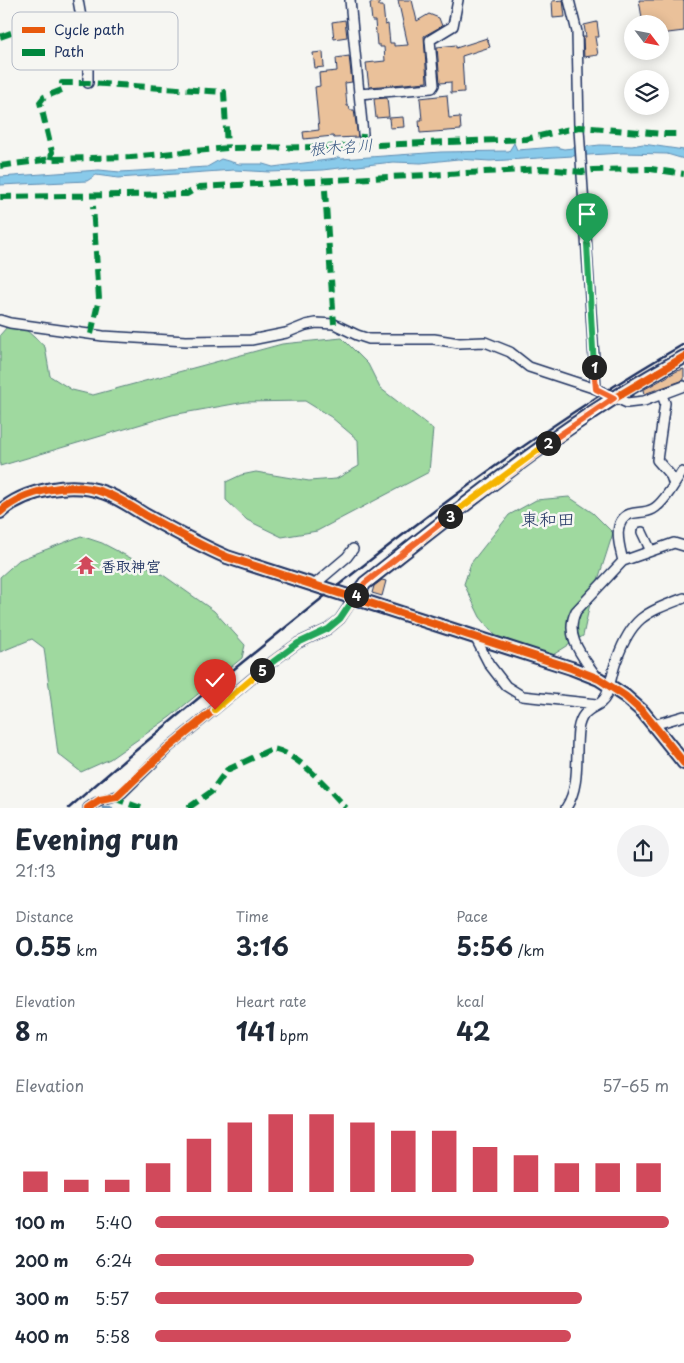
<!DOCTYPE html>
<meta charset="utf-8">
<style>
body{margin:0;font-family:"Playpen Sans","Klee One",sans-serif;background:#f2f2f3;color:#1f2937;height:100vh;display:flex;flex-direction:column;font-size:19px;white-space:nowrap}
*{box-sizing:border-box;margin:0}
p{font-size:16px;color:#747a83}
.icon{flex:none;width:28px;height:28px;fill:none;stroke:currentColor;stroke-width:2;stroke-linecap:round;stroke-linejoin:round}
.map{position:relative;height:808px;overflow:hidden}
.side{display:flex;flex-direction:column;background:#fff;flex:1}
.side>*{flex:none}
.needle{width:32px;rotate:122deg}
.controls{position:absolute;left:624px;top:15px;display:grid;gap:10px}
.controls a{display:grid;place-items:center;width:45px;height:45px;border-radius:50%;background:#fff;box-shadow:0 2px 12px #0003;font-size:25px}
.pin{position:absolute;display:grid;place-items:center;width:42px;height:42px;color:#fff;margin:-51px -21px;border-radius:50% 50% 50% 0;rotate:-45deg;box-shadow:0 0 5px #0007}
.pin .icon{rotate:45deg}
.km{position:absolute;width:25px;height:25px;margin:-12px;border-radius:50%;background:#222;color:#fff;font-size:14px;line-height:25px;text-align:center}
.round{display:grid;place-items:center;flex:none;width:52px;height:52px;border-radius:26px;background:#f2f2f3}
.summary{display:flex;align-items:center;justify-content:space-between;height:85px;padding:0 15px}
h1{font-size:28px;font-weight:700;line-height:38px}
.metrics{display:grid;grid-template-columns:repeat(3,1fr);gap:8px;height:85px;padding:5px 15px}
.metrics div{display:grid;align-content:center}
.metrics b{font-size:25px;font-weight:700}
.metrics small{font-size:14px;font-weight:400}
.metrics p{font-size:14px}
.chart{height:140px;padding:10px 15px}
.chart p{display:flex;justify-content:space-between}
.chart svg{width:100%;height:90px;margin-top:5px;stroke:#d1495b;stroke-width:6}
ul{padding:0 15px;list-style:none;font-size:16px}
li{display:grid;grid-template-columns:80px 60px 1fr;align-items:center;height:38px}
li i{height:12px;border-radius:6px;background:#d1495b}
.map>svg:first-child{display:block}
.green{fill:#9fd99f;stroke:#5d847e}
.water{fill:#89caea;stroke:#5d8cb2}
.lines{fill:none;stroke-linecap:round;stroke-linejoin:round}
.stream{stroke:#5d8cb2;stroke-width:2.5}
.building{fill:#eac19a;stroke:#1b2f5e}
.street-casing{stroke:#1b2f5e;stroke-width:12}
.secondary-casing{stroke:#1b2f5e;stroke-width:16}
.street{stroke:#f6f6f2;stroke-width:9}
.secondary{stroke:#f6f6f2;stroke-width:12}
.rail{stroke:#1b2f5e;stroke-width:2.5}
.quiet{stroke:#00873e;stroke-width:6;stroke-dasharray:12 6;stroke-linecap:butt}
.cycleway-casing{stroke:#f6f6f2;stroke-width:11}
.cycleway{stroke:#e8590c;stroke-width:8}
.split-1-casing{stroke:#fff;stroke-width:10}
.split-2-casing{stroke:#fff;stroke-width:10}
.split-3-casing{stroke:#fff;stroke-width:10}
.split-4-casing{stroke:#fff;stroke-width:10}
.split-5-casing{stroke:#fff;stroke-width:10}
.split-6-casing{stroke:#fff;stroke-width:10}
.split-1{stroke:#22a559;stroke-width:6}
.split-2{stroke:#f0652b;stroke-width:6}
.split-3{stroke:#f5b400;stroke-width:6}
.split-4{stroke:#f0652b;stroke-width:6}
.split-5{stroke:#22a559;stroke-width:6}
.split-6{stroke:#f5b400;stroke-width:6}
.labels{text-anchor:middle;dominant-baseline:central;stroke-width:5;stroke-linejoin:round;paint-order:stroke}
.poi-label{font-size:15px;font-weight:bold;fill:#1b2f5e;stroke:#f6f6f2;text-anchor:start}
.water-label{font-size:16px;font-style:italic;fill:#365681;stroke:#f6f6f2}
.quarter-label{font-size:18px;fill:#1b2f5e;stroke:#f6f6f2}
.key{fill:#f6f6f2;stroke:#b4bac6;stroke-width:1}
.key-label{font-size:14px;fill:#1b2f5e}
</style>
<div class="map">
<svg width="684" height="808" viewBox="0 0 684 808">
<rect width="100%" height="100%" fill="#f6f6f2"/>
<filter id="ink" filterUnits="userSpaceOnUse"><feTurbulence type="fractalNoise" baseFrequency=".02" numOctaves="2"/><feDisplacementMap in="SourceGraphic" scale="10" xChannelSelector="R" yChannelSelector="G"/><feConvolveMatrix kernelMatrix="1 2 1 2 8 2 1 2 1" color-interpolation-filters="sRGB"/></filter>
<g filter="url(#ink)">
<!-- green -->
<path class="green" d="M14,319L45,347L50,376L72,390L93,395L282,344L342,338L368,364L380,388L433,429L429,472L317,531L282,537L247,520L226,500V482L241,475L256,472L309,481L336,479L359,466L358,440L331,417L305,401L245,402L172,415L0,466V335Z
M569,497L593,513L613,533L589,608L583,636L540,663L500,641L480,617L464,584L471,563L509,515L536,500Z
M81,536L102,543L163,575L214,611L245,645L242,658L170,717L110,759L81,772L58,754L44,648L32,639L0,652V577L19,560Z"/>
<!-- water -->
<path class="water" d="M514,143L517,150L556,147L564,149L600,145L632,146L643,144L684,150V159L667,154L622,153L490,161L458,159L421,163L393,162L322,170L270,172L234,170L118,178L96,175L87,181L0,185V177L99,170L120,172L207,167L221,159L239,164H263L273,167L335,159L339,157L341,159L441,152L509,151Z"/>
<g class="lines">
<!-- stream -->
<path class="stream" d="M103,808H112"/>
</g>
<!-- building -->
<path class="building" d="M398,0H412L417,21L429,14L439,18L442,26L424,36L427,82L369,87L366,63L385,61L384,47H380V45H377L375,21H372L370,3L379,2V6H383L385,25L388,24L390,43H394V46L408,45Z
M563,0L565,17L553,18L552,1Z
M639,0H684V31L660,34V24H643Z
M345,20L347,37L334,39L332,22Z
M597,22L599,37H595L598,55L584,57L583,37H586L584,25Z
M487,38L490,47L462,56L464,92L451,93V82L440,83L437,47L456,45V48Z
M323,52L324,67L315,68L313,53Z
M349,56L352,82L345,83L347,106H349L350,110H354L358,137L334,138L333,136L304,139L303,132L319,130L315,87L320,86L319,73L337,71L336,58Z
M447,95L449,118L460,117L461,130L420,133L419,120H422L420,98Z
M387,98L389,117L376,118L374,99Z
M403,117L404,127L390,128L389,118Z
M684,369V380L644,394L643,390L677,371Z
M382,580L386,581L382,596L372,593L374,586Z"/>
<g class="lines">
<!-- street casing -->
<g class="street-casing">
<path id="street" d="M78,0L88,57V83
M350,0L363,134
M569,0L577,32L579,129L596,389
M359,94L432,88L434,85L430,40L453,26L458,0
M0,320L10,323L103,336L186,341L251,340L286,333L306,325L316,323L334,324L357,335L369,339H434L459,343L485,342L510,352L529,367L596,389L627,403L644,401L684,386
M662,395L665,403L657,460L671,476L674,485
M642,532L651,551
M623,561C620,548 611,521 630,514C637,512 646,513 653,509C664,503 675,483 682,472
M314,585L347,557L353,549
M475,637L489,664L506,686L522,696L597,704
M598,679C584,658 563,637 576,611L623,561L674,543L684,546
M653,725L684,716
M88,808C100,797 110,802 122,793L168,748L272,662L298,643L328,629L340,619L354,598
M566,808C581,784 575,757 578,730C582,704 599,711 606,696C611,684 612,671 617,659C632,617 645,613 684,598"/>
</g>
<!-- secondary casing -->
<g class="secondary-casing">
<path id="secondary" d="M0,512C25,489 73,481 105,493C119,498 132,507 145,515C172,530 199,545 227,557L571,668L599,679L625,696L643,712L684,763
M354,598L365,583C467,503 569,419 684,357"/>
</g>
<!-- street -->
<use href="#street" class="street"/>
<!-- secondary -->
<use href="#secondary" class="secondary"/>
<!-- rail -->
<path class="rail" d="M69,808C143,743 219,681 296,619C419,520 546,423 684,344"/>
<!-- quiet -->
<path class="quiet" d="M0,37L44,21L70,25L81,23
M362,146L363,134
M51,159L52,152L40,102L44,97L62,90V83H88L224,92L227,148
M0,166L51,159L131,157L227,148L327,147L500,140L526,139L579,127L664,134H677
M325,190L334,324
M0,197L187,194L199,187L543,169L582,172L593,170L651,169L684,174
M91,334L99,299L93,206
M113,798L141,808
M188,808L211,792L227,770L272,749C297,752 329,789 346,808"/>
<!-- cycleway casing -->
<g class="cycleway-casing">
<path id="cycleway" d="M0,512C25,489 73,481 105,493C119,498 132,507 145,515C172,530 199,545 227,557L571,668L599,679L625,696L643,712L684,763
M88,808L100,800L116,797L168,748L272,662L298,643L328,629L340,619L365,583L476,497L595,410L684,357"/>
</g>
<!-- cycleway -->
<use href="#cycleway" class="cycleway"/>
</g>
</g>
<g class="lines" filter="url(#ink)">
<!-- split-1 casing -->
<g class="split-1-casing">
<path id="split-1" d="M587,244L594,367"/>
</g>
<!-- split-2 casing -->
<g class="split-2-casing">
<path id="split-2" d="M548,443L614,398L596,389L594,367"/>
</g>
<!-- split-3 casing -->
<g class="split-3-casing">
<path id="split-3" d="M450,516L548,443"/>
</g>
<!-- split-4 casing -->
<g class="split-4-casing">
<path id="split-4" d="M356,595L365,583L450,516"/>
</g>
<!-- split-5 casing -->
<g class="split-5-casing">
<path id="split-5" d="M262,670L298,643L328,629L340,619L356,595"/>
</g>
<!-- split-6 casing -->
<g class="split-6-casing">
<path id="split-6" d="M215,710L262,670"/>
</g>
<!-- split-1 -->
<use href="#split-1" class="split-1"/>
<!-- split-2 -->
<use href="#split-2" class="split-2"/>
<!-- split-3 -->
<use href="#split-3" class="split-3"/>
<!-- split-4 -->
<use href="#split-4" class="split-4"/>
<!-- split-5 -->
<use href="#split-5" class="split-5"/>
<!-- split-6 -->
<use href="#split-6" class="split-6"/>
</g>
<!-- icons -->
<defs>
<g id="temple-bare" transform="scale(1.5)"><path d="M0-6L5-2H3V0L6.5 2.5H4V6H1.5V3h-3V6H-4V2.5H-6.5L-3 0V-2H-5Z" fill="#d1495b" stroke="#f6f6f2" stroke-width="2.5" paint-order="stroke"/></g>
</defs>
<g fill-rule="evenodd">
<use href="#temple-bare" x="86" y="565"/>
</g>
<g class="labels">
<!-- poi labels -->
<g class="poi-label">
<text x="101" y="565">香取神宮</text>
</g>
<!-- water labels -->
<g class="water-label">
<text transform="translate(341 146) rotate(-4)">根木名川</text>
</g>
<!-- quarter labels -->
<g class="quarter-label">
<text x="548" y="518">東和田</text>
</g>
</g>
<!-- legend -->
<rect x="12" y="12" width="166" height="58" rx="8" class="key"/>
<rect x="22" y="27" width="23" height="6" fill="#e8590c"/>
<rect x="22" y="49" width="23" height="7" fill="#00873e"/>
<g class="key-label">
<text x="54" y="35">Cycle path</text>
<text x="54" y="57">Path</text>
</g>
</svg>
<div class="controls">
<a><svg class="needle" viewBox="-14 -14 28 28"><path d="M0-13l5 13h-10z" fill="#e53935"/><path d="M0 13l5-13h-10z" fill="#747a83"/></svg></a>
<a><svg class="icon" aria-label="layers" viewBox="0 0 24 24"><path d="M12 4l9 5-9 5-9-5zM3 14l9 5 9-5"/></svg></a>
</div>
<div class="pin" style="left:587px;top:244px;background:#1e9e55"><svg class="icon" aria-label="arrive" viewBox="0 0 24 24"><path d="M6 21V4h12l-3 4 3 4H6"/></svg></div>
<div class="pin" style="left:215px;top:710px;background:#d93025"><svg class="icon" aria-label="check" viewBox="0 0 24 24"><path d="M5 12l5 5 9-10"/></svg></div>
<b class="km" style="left:594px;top:367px">1</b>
<b class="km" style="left:548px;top:443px">2</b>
<b class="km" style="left:450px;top:516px">3</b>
<b class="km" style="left:356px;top:595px">4</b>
<b class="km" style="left:262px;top:670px">5</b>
</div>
<section class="side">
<div class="summary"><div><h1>Evening run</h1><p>21:13</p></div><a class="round"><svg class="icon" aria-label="share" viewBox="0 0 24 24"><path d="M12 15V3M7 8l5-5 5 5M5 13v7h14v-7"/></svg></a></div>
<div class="metrics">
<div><p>Distance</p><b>0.55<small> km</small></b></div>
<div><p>Time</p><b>3:16</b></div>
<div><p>Pace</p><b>5:56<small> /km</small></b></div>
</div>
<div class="metrics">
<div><p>Elevation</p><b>8<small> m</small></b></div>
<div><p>Heart rate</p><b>141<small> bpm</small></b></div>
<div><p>kcal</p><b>42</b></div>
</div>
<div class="chart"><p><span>Elevation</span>57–65 m</p>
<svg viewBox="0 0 160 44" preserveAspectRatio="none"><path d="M5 44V34M15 44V38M25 44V38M35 44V30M45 44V18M55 44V10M65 44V6M75 44V6M85 44V10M95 44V14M105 44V14M115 44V22M125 44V26M135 44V30M145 44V30M155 44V30"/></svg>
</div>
<ul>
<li><b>100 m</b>5:40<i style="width:100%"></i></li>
<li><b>200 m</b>6:24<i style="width:62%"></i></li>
<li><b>300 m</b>5:57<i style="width:83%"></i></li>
<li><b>400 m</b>5:58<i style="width:81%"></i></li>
</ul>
</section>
